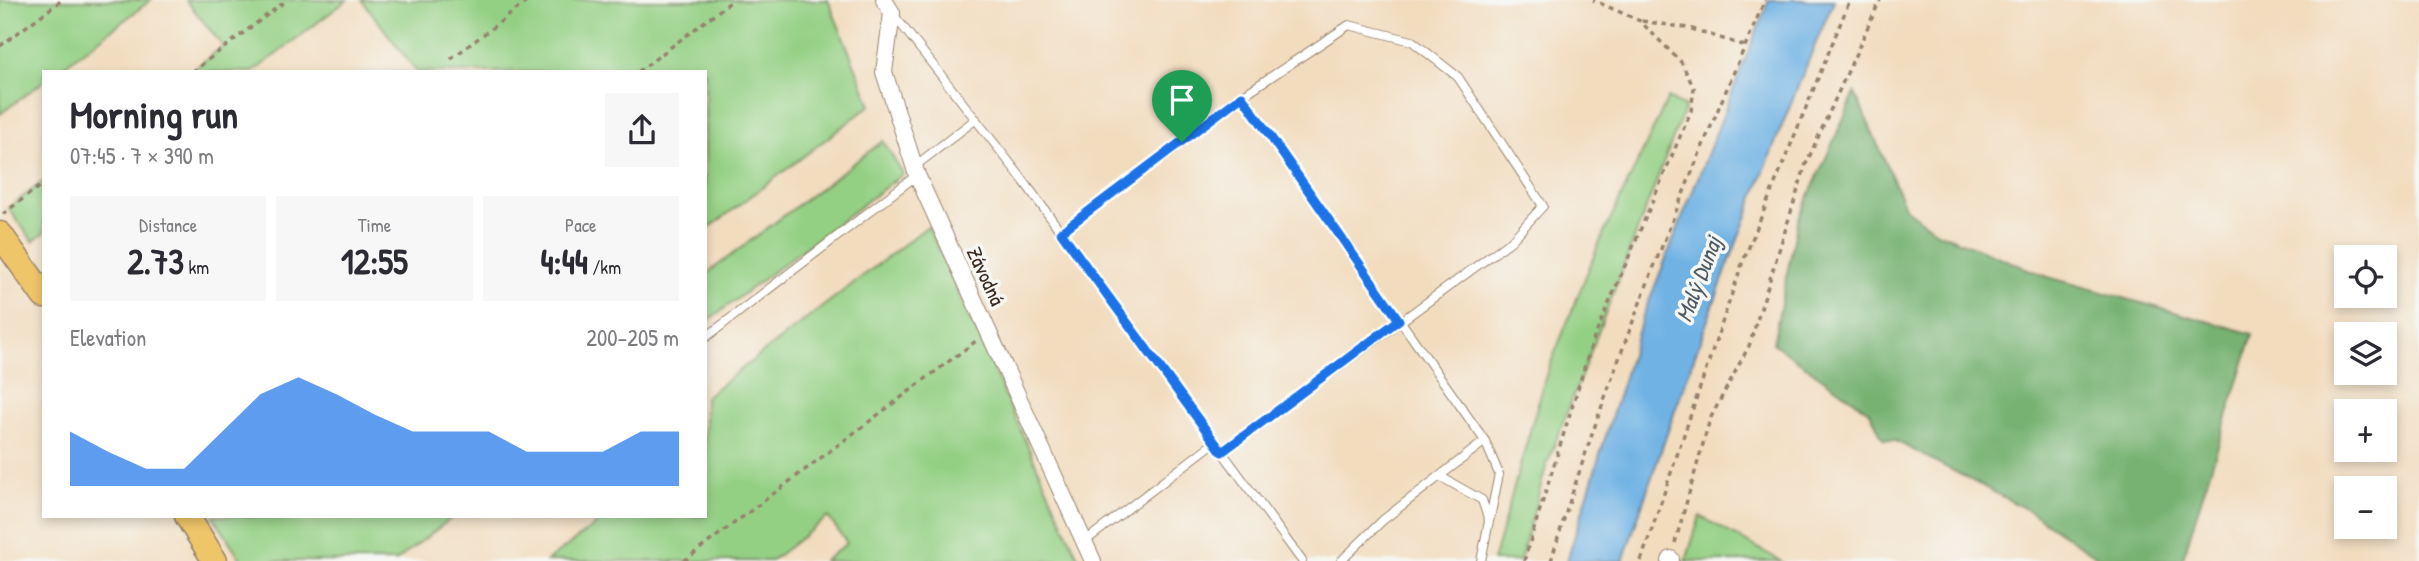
<!DOCTYPE html>
<meta charset="utf-8">
<style>
body{margin:0;font-family:"Patrick Hand",sans-serif;background:#f7f7f7;color:#2b2b33;height:100vh;display:flex;flex-direction:column;font-size:26px;white-space:nowrap}
*{box-sizing:border-box;margin:0}
p{font-size:23px;color:#7c7c81}
.icon{flex:none;width:38px;height:38px;fill:none;stroke:currentColor;stroke-width:2;stroke-linecap:round;stroke-linejoin:round}
.map{position:relative;flex:1;overflow:hidden}
.side{position:absolute;left:42px;top:70px;width:665px;height:448px;display:flex;flex-direction:column;background:#fff;border-radius:0px;box-shadow:0 4px 10px #0003}
.side>*{flex:none}
.buttons{position:absolute;left:2334px;top:245px;display:grid;gap:14px}
.buttons a{display:grid;place-items:center;width:63px;height:63px;border-radius:0px;background:#fff;box-shadow:0 4px 10px #0003;font-size:35px}
.pin{position:absolute;display:grid;place-items:center;width:60px;height:60px;color:#fff;margin:-72px -30px;border-radius:50% 50% 50% 0;rotate:-45deg;box-shadow:0 0 7px #0007}
.pin .icon{rotate:45deg}
.round{display:grid;place-items:center;flex:none;width:74px;height:74px;border-radius:0px;background:#f7f7f7}
.overview{display:flex;align-items:center;justify-content:space-between;height:119px;padding:0 28px}
h1{font-size:38px;font-weight:800;line-height:52px}
.figures{display:grid;grid-template-columns:repeat(3,1fr);gap:10px;height:119px;padding:7px 28px}
.figures div{display:grid;align-content:center;border-radius:0px;background:#f7f7f7;text-align:center}
.figures b{font-size:35px;font-weight:800}
.figures small{font-size:19px;font-weight:400}
.figures p{font-size:19px}
.chart{height:196px;padding:14px 28px}
.chart p{display:flex;justify-content:space-between}
.chart svg{width:100%;height:126px;margin-top:7px;fill:#1a73e8;opacity:.7}
.map>svg:first-child{display:block}
.green{fill:#94d084;stroke:#687d51;stroke-width:2}
.forest{fill:#77b272;stroke:#596e48;stroke-width:2}
.water{fill:#6fb2e4;stroke:#556e81;stroke-width:2}
.lines{fill:none;stroke-linecap:round;stroke-linejoin:round}
.lane-casing{stroke:#96836e;stroke-width:10}
.street-casing{stroke:#96836e;stroke-width:18}
.primary-casing{stroke:#96836e;stroke-width:27}
.path{stroke:#96836e;stroke-width:3.5;stroke-dasharray:5 5;stroke-linecap:butt}
.lane{stroke:#fff;stroke-width:8}
.street{stroke:#fff;stroke-width:16}
.primary{stroke:#eec569;stroke-width:24}
.route-casing{stroke:#fff;stroke-width:14}
.route{stroke:#1a73e8;stroke-width:9}
.labels{text-anchor:middle;dominant-baseline:central;stroke-width:7;stroke-linejoin:round;paint-order:stroke}
.street-label{font-size:21px;fill:#3b2a1e;stroke:#f6f6f2}
.water-label{font-size:23px;font-style:italic;fill:#4d5a63;stroke:#f6f6f2}
</style>
<div class="map">
<svg width="2419" height="561" viewBox="0 0 2419 561">
<rect width="100%" height="100%" fill="#f6f6f2"/>
<filter id="ink" filterUnits="userSpaceOnUse"><feTurbulence type="fractalNoise" baseFrequency=".0143" numOctaves="2"/><feDisplacementMap in="SourceGraphic" scale="14" xChannelSelector="R" yChannelSelector="G"/><feConvolveMatrix kernelMatrix="1 2 1 2 8 2 1 2 1" color-interpolation-filters="sRGB"/></filter>
<filter id="wash" filterUnits="userSpaceOnUse"><feTurbulence type="fractalNoise" baseFrequency=".00686" numOctaves="4" result="noise"/><feDisplacementMap in="SourceGraphic" scale="28" xChannelSelector="R" yChannelSelector="G"/><feGaussianBlur stdDeviation="1.57" result="paint"/><feColorMatrix in="noise" values="0 0 0 0 0 0 0 0 0 0 0 0 0 0 0 0 0 1.4 0 .05"/><feComposite in="paint" operator="in"/></filter>
<g filter="url(#wash)">
<rect width="100%" height="100%" fill="#f2dcbe"/>
<!-- green -->
<path class="green" d="M0,0H151L56,72H44V81L0,114Z
M186,0H347L253,72H190L223,46Z
M362,0H828L871,105L705,231V72H417Z
M1668,98L1685,107L1546,467L1520,561H1493L1546,375L1598,246Z
M883,141L903,174L705,323V275Z
M44,181V233L33,241L8,208Z
M928,226L1080,561H824L847,543L828,517L771,561H547L607,516H705V397Z
M213,516H454L396,561H242Z
M1700,516L1781,561H1686Z"/>
<!-- forest -->
<path class="forest" d="M1855,93L1906,209L1937,232L2048,277L2253,334L2182,561H2103L2026,509L1896,441L1883,439L1870,412L1773,343L1798,220Z"/>
<!-- water -->
<path class="water" d="M1769,0H1834C1755,184 1687,372 1623,561H1567L1643,316Z"/>
</g>
<g filter="url(#ink)">
<g class="lines">
<!-- lane casing -->
<g class="lane-casing">
<path id="lane" d="M893,14L1020,176L1302,561
M915,166L976,119
M1061,232L1242,96L1485,441L1383,520L1341,561
M705,338L917,175
M1485,441L1499,474L1490,518
M1222,452L1511,241L1543,206L1458,77L1412,41L1349,25L1242,96
M1441,477L1482,500L1489,521L1481,561
M1084,542L1215,442"/>
</g>
<!-- street casing -->
<g class="street-casing">
<path id="street" d="M884,0L892,13L884,72L917,175L1093,561
M1670,561L1671,559"/>
</g>
<!-- primary casing -->
<g class="primary-casing">
<path id="primary" d="M0,234L44,296
M187,516L215,561"/>
</g>
<!-- path -->
<path class="path" d="M1642,21L1689,28L1745,46
M0,46L62,0
M451,59L529,0
M192,72L287,0
M638,72L733,0
M3,214L44,183
M1675,543L1710,419L1749,346L1806,164L1880,0
M684,561L976,341
M1524,561L1592,343L1691,111L1694,88L1681,62L1640,21L1593,0
M1551,561C1609,369 1685,184 1765,0
M1641,561L1742,264L1850,0"/>
<!-- lane -->
<use href="#lane" class="lane"/>
<!-- street -->
<use href="#street" class="street"/>
<!-- primary -->
<use href="#primary" class="primary"/>
</g>
</g>
<g class="lines" filter="url(#ink)">
<!-- route casing -->
<g class="route-casing">
<path id="route" d="M1242,96L1399,320L1222,452L1061,232Z"/>
</g>
<!-- route -->
<use href="#route" class="route"/>
</g>
<g class="labels">
<!-- street labels -->
<g class="street-label">
<text transform="translate(986 276) rotate(65)">Závodná</text>
</g>
<!-- water labels -->
<g class="water-label">
<text transform="translate(1698 279) rotate(-69)">Malý Dunaj</text>
</g>
</g>
</svg>
<div class="buttons">
<a><svg class="icon" aria-label="locate" viewBox="0 0 24 24"><circle cx="12" cy="12" r="6"/><path d="M12 2v4M12 18v4M2 12h4M18 12h4"/></svg></a>
<a><svg class="icon" aria-label="layers" viewBox="0 0 24 24"><path d="M12 4l9 5-9 5-9-5zM3 14l9 5 9-5"/></svg></a>
<a>+</a>
<a>−</a>
</div>
<div class="pin" style="left:1182px;top:142px;background:#1e9e55"><svg class="icon" aria-label="arrive" viewBox="0 0 24 24"><path d="M6 21V4h12l-3 4 3 4H6"/></svg></div>
<section class="side">
<div class="overview"><div><h1>Morning run</h1><p>07:45 · 7 × 390 m</p></div><a class="round"><svg class="icon" aria-label="share" viewBox="0 0 24 24"><path d="M12 15V3M7 8l5-5 5 5M5 13v7h14v-7"/></svg></a></div>
<div class="figures">
<div><p>Distance</p><b>2.73<small> km</small></b></div>
<div><p>Time</p><b>12:55</b></div>
<div><p>Pace</p><b>4:44<small> /km</small></b></div>
</div>
<div class="chart"><p><span>Elevation</span>200–205 m</p>
<svg viewBox="0 0 160 44" preserveAspectRatio="none"><path d="M0 44V25L10 32L20 38L30 38L40 25L50 12L60 6L70 12L80 19L90 25L100 25L110 25L120 32L130 32L140 32L150 25L160 25V44z"/></svg>
</div>
</section>
</div>
